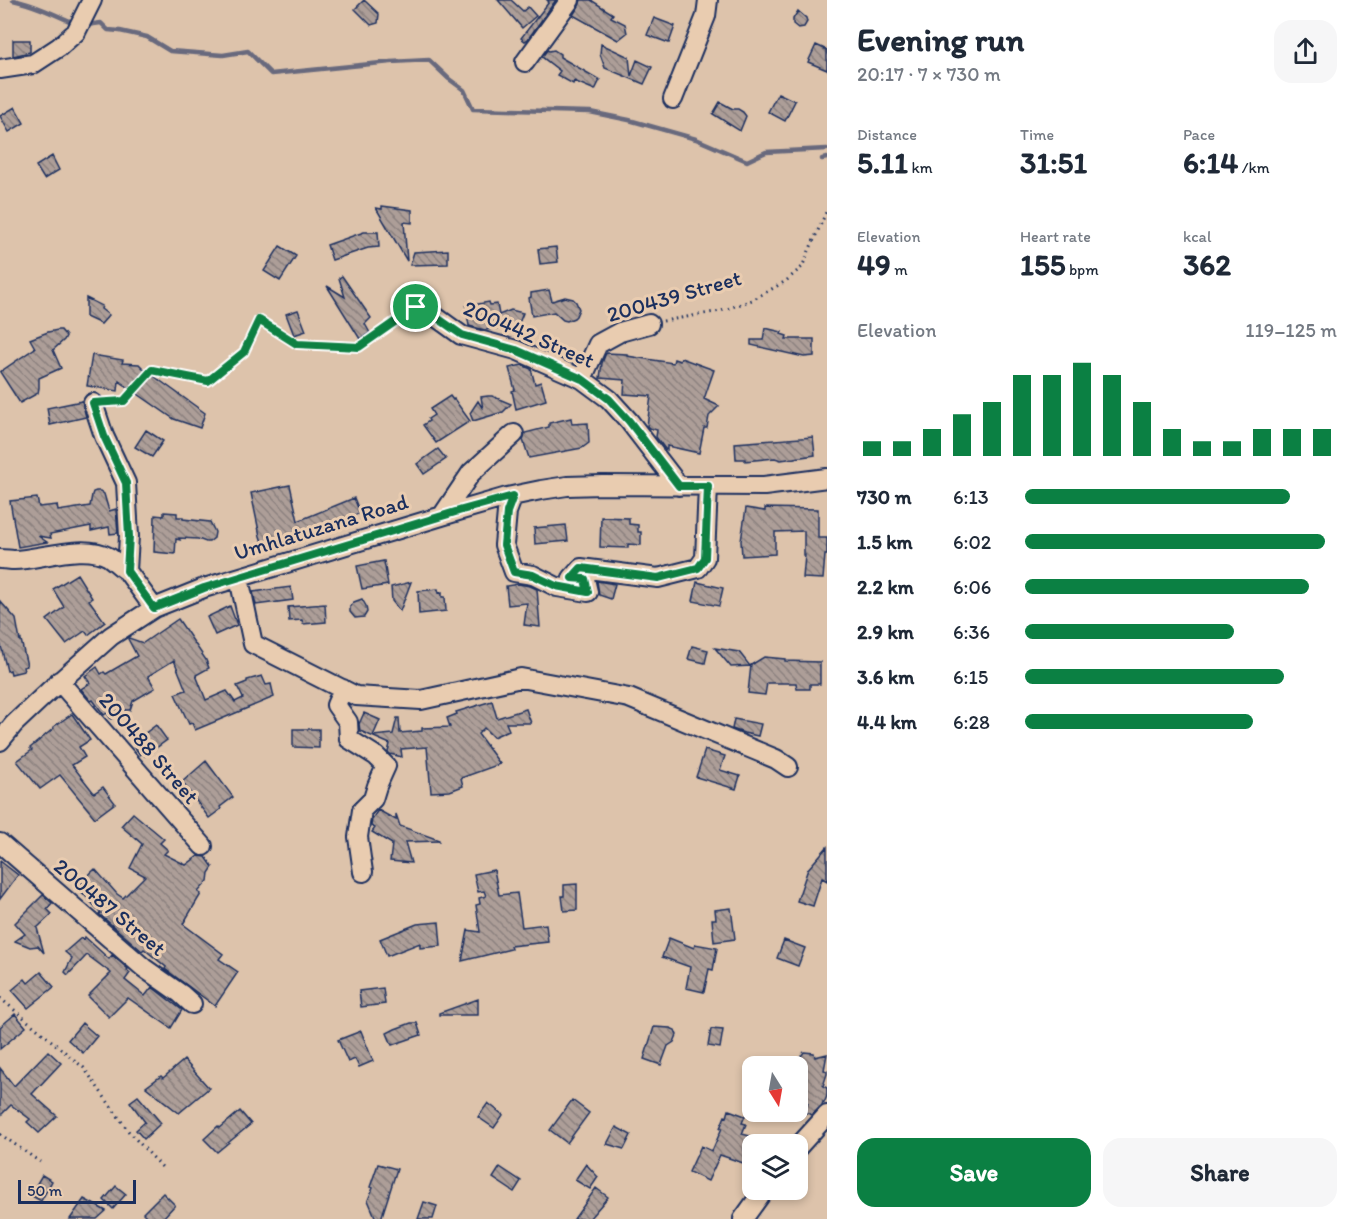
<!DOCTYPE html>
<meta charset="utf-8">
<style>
body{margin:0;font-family:Itim,sans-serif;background:#f6f6f7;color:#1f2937;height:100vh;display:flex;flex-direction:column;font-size:22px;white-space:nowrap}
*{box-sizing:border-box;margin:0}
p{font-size:20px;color:#747a83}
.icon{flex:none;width:33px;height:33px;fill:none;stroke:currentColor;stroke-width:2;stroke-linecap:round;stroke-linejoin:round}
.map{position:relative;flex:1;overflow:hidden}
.details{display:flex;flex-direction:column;background:#fff;width:540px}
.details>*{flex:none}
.needle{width:39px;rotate:169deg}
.controls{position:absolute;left:742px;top:1056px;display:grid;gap:12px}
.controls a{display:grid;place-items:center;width:66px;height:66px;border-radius:12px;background:#fff;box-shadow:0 3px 9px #0003;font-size:30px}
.scale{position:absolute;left:18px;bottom:15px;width:118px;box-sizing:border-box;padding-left:6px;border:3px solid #1b2f5e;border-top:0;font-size:16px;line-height:21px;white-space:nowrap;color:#1b2f5e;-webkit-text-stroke:4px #e9ccb0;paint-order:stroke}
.pin{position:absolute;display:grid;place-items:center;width:51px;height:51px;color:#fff;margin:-26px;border:3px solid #fff;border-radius:50%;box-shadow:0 2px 6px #0007}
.round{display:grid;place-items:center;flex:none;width:63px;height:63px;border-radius:18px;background:#f6f6f7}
.summary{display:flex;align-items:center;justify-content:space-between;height:102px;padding:0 30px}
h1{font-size:33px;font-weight:700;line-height:45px}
.metrics{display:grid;grid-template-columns:repeat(3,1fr);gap:9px;height:102px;padding:6px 30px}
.metrics div{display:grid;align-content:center}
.metrics b{font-size:30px;font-weight:700}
.metrics small{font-size:16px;font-weight:400}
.metrics p{font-size:16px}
.chart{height:168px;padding:12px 30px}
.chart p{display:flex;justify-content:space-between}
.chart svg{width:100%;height:108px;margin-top:6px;stroke:#0b8043;stroke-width:6}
.primary-button{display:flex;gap:12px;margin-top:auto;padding:12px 30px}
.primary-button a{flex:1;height:69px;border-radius:18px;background:#0b8043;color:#fff;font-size:24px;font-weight:700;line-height:69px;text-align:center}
.primary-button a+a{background:#f6f6f7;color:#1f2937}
ul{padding:0 30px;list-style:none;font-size:20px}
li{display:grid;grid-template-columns:96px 72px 1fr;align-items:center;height:45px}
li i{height:15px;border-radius:8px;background:#0b8043}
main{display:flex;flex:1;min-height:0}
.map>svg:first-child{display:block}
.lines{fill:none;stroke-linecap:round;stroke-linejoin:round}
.stream{stroke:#67697d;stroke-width:4.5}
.building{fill:url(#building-back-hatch);stroke:#1b2f5e;stroke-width:1.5}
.minor-casing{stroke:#1b2f5e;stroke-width:22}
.path{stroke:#1b2f5e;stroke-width:3;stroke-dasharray:1.5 4.5;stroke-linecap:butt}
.minor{stroke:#e9ccb0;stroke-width:18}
.route-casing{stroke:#fff;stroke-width:12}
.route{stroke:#0b8043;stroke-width:8}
.labels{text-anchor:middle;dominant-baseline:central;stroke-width:6;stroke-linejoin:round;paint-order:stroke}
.street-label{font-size:22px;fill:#1b2f5e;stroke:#e9ccb0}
</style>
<main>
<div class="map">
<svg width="827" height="1219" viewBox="0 0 827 1219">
<defs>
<pattern id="building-back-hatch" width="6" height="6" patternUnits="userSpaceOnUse" patternTransform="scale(1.5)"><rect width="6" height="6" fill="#ad9e98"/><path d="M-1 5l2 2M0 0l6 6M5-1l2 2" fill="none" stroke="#8c817f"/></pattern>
</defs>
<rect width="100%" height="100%" fill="#ddc3ab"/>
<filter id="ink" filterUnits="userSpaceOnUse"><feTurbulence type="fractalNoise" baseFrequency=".0167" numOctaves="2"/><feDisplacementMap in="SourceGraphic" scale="12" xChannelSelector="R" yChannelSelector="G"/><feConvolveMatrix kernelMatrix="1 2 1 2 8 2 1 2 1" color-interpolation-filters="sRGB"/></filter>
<g filter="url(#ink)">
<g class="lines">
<!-- stream -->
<path class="stream" d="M13,0C35,5 54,14 74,23
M87,25L101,23L108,30L120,31L147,37L170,51L223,55L248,51L271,74L391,62L429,60L449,79L464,90L473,109L590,112L629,120L696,139L747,161L766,152L827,149
M822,159L827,158"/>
</g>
<!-- building -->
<path class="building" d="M364,0L379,14L378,23L371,25L355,9Z
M498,0H511L523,11L528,7L536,16L522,28Z
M547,0H556L528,39L525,41L521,38L549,2Z
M581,0H591L613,14L611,17L625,24L627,33L618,40L573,15L579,6Z
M798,11L806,18L807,22L804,27L798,28L793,24V19Z
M654,18L675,26L669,43L647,35Z
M13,40H30V52L13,56Z
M601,44L629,57L631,76L637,60L652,67L644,84L605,68L600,54Z
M816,45L827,50V70L808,62Z
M547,50L549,51L554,50L560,54V57L600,80L595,90L574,81L573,84L557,75L560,71L542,57Z
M778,93L795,101L785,121L768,112Z
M720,102L733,109H738L743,112L746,116L740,131L713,114Z
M15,107L24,123L9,132L0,116Z
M52,156L59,170L44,179L36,166Z
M382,206L412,210V223L404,222L407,261L376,208L382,209Z
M364,232H378L379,247L368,248L332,260L327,245Z
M280,246L296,256L280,281L264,271Z
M556,247L558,262L540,264L538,249Z
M448,250V264L410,265L414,252Z
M342,276L371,318L365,324L370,333L360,339L327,286L345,297L339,278Z
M549,290L552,301L565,297L573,299L576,302L579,309L576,316L574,318L567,321L563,320L554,312L532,316L529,298L531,297V293Z
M86,298L102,306L101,309L109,315L101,324L86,317Z
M489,302L490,305L497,304L499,315L511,310L523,313L519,323L515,326L485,330L469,326L466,306Z
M298,310L306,331L294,335L286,314Z
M765,328L782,332L781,334L787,336L786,339H814V356L804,357L751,345V340H763Z
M58,330H61L66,336L64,340L53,350L61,368L39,378V388L38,393L20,403L0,372L35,348L30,339L48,332Z
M606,353L627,354V356L673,363L674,359L680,361L681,358L714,370L704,399L719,406L709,416L707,428H704L699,453L667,446V450L665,449L656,437L657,430L649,428L647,426L651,396L624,394L625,380L600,378L602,363Z
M92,355L123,360L122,363L139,364L144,369L205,413L200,428L174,419L119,381L118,391L87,386Z
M522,365L531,369L535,384L541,382L546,400L516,409L512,391L515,390L509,368Z
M450,396L453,400L454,399L470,421L436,443L423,425L429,421L428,419L434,415L430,409Z
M488,396H492L511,404L503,412L473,421L470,413L478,401L483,409L481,397Z
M82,401L86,417L50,425L47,408Z
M571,418L572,424L588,423L589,443L582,448L529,458L523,440L525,433L549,427V423Z
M146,430L163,441L152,457L135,447Z
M813,437L815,455L781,460L775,458L745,461V459H736L735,443Z
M438,449L446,459L424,474L417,464Z
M290,485L298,521L354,498L360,513L297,539V541L265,551L260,536L251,493Z
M96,491H100L104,494L109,511L116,509L118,533L110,534L109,527L91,531V526L50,534L51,538L38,536L47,542L18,547L10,501L37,498L39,507L57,505L58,511L90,506L92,495L93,492Z
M746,508L765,511V508L818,509V538H827V555H825L823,579L803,578L805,555H804V531L775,532V554L742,556L741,541Z
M164,512L177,513V517H183V519L210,522L215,532L214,538L209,542H206L198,539L179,538L180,540L176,539L175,554L154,552L155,515L164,516Z
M601,517L629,518V524L638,525V532H641V545L628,544V548L600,547Z
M566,525L568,541L535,544L534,528Z
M384,561L388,585L362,589L357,566Z
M77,574L92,598L89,600L105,622L88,635L85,631L66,644L47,620L64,607L53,589Z
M597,581L615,584L611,599L599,595Z
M411,582L400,611L392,601L391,587Z
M697,582L723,588L719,606L693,601Z
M518,584L530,586L537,589L540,627L524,625L527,603L508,605L506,586Z
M291,587L293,600L256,605L253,592Z
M438,589L439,593L442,592V597H445L446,611L419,614L418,591Z
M362,599L366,606L367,612L364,617L355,618L350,612V606L354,602Z
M0,601L16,619L20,641L21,640L27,666L23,667L24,671L11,674L10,670L7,671L0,642Z
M325,604L326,622L303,624L302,620L289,621L288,607Z
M230,606L237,625L215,635L207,617Z
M178,619L206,660L209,668L196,675L206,700L227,691L235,702L243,698L237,686L247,682V680L262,676L266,685L271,684L274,697L195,730L192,723L189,724L175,694L186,690L174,660L148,676L155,688L133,701L130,710H125L111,719L107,713L104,715L93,700L91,701L81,689L90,683L85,676L97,667L101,674L104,672L106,674L137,656L128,639L129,638L143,643Z
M692,646L708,650L705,663L688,659Z
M715,648L739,652L750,666L731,667Z
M764,657L785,659V661L820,662V684H810V689H797L796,683H767L765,695L748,693L751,665Z
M492,701L497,718L526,709L531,723H506L509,730L493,737L484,728L478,734L500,764L461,778L463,786L450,791L431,792L427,747L401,749L402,757L390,754L388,752L390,744L360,731L359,724L364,713L380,720L373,736L393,734L397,718H399L400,733L422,731V728L450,727L447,718L457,714L456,712Z
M72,714L90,740L79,747L85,757L72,765L94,793L103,787L115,803L95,818L60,775L40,789L17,761L32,750L30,748L54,728L53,727Z
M734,719L761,724L758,736L744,733L732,729Z
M156,725L167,740L145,756L143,753L140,755L132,743Z
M293,729H319V748L293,747Z
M705,750L725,756L720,770L740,776L736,789L696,777Z
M206,761L233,797L220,807L221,809L209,818L182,782Z
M378,810L396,820V814L400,826L439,840V841L405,842L411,863L390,861L392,844L372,832L375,828L371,826L372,819Z
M133,813L164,839L160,843L168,850L164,854L186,865L198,856L206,857L213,867L209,873L208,881L198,892L201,894L183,924L223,954L219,959L238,972L215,1006L165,969L166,967L144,949L142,951L99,914L101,913L78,888L83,884L81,882L95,869L117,894L123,898L145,876L130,868L142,844L121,826Z
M827,847V881L822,878L813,906L797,901L808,869Z
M0,861L18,875L0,899Z
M494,870L499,895L517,893L522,927L546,924L548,942L510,946L511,949L462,961L468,930L480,932L476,905L480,904L479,898L486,896L484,891L478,892L474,874Z
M577,884V910L564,911L562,896H564V885Z
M43,895L52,903L47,909L52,914L37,928L44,953L38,946L30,947L15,941L25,934L15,923Z
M731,908L735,939L714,942L712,919H716L715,910Z
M439,922L441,946L420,948V943L387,956L380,939L417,924Z
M85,937L109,959L112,955L128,969L127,970L130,973L125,980L145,996L152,987L182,1010L171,1028L128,998L109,1017L88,996L111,973L87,955L68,975L65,972L72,958L65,952L81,938L83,940Z
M669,938L694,948L695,944L717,948L713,970L709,969L704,992L686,988L690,967L662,957Z
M784,940L805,948L798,966L777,958Z
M41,972L54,987L28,1008L12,990L25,979L28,983Z
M383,988L385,1004L361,1007L359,991Z
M478,999V1015H439V1013Z
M15,1014L26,1027L0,1049V1027Z
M82,1023L97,1036L83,1053L68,1040Z
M411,1023H417L421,1035L392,1045L387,1033L395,1029Z
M654,1027L670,1028L675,1030L677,1035L674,1042L668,1046L661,1065L644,1059Z
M711,1029L723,1030L720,1048L708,1046Z
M361,1031L373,1061L359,1067L355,1059L348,1062L338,1040Z
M48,1051L61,1063L32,1094L57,1116L39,1133L27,1122L30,1119L11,1105L0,1116V1068L14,1086Z
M804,1052L814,1053L815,1057L827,1054L824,1070L827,1071V1074L823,1086L827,1088V1096L824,1103L823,1102L822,1105L812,1115L804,1112L808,1103L798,1100V1060Z
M184,1060L209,1088L179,1113L146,1087L161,1076L163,1078Z
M138,1096L161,1123L144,1139L136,1130L145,1122L130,1102Z
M572,1100L589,1113L567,1143L550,1130Z
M488,1103L503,1115L494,1128L478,1117Z
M729,1110L745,1116L742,1123L746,1124L742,1134L750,1136L744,1150L750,1152L746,1164L720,1155L708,1181L689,1172L701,1146L712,1151L722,1128H720L725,1116L727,1117Z
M240,1111L251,1124L217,1152L204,1139L218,1126L220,1128Z
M616,1127L631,1135L624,1149L607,1144Z
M378,1164L397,1169L381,1219H376L368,1200L373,1188L370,1187Z
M586,1164L598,1177L590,1189L575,1180Z
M500,1167L521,1181L514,1192L493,1178Z
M42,1175L52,1181L41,1201L30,1195Z
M116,1186L126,1194L113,1209L104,1200Z
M596,1188L608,1197L589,1219H574Z
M163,1193L175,1205L162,1219H149L143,1213Z
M84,1199L106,1211L97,1219H70Z
M424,1202L437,1206L433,1219H418Z"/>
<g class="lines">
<!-- minor casing -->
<g class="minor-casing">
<path id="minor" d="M525,62L570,0
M0,69L33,64L59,47L76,32L92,0
M673,99L706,16L708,0
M436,317L461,335L516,350L582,379L609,399L629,421L679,486
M582,379L598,344L620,332L649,324
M93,403L104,436L126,483L129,536L127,571
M513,496L507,512L504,545L514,572L533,575L557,587L588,592L585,579L572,578L581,568L658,578L698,568L705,558L708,486
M442,516L471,473L514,434
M0,559C5,559 10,560 14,560C41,559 84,543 109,557C115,561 120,567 127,571L154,608
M239,578L253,644L356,696L421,700L521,678L629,698L776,759L788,767
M59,681L203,846
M343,689L336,705L348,722L349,739L376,756L386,766L377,786L373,799L362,810L358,837L363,872
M0,741L14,724L49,691L111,636L154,608L204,588L462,510L507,497L541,490L567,486L602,485L764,486L827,478
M0,843L144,968L181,994L192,1004
M798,1147L827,1115
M743,1219L764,1190"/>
</g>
<!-- path -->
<path class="path" d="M663,321L721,311L752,300L786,281L802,267L827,210
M110,402L124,401L152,370L208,381L244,352L259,320L297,344L359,347L416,307L421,309
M0,998L84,1068L129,1132L162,1167
M0,1134L40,1162"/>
<!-- minor -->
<use href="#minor" class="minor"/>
</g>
</g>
<g class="lines" filter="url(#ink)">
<!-- route casing -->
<g class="route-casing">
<path id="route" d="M416,307L436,317L462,335L516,350L582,379L609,399L629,421L679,486H708L705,558L698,568L658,578L581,568L572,578L585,579L588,592L556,586L533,575L514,572L504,545L507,512L513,496L462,510L204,588L154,608L127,571L129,536L126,483L104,436L93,403L124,401L152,370L208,381L244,352L259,320L297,344L359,347Z"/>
</g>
<!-- route -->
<use href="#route" class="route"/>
</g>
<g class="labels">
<!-- street labels -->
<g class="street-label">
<text transform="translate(674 296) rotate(-16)">200439 Street</text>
<text transform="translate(529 334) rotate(23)">200442 Street</text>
<text transform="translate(321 527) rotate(-17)">Umhlatuzana Road</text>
<text transform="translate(149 748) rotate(49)">200488 Street</text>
<text transform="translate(110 907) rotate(40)">200487 Street</text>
</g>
</g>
</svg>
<div class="controls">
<a><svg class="needle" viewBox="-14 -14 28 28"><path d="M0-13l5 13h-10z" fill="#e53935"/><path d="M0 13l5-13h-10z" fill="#747a83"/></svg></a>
<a><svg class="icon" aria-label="layers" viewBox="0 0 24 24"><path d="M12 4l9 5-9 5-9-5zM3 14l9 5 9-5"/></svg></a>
</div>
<div class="scale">50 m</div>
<div class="pin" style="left:416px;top:307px;background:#1e9e55"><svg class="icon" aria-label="arrive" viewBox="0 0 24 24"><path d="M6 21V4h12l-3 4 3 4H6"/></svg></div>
</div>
<section class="details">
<div class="summary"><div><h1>Evening run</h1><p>20:17 · 7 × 730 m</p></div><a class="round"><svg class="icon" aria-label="share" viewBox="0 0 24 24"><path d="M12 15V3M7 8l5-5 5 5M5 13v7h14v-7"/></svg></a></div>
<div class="metrics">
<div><p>Distance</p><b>5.11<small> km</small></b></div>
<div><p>Time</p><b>31:51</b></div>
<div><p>Pace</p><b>6:14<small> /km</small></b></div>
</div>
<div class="metrics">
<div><p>Elevation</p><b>49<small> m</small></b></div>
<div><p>Heart rate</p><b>155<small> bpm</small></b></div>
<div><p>kcal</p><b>362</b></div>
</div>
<div class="chart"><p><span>Elevation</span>119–125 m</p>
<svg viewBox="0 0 160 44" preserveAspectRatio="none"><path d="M5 44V38M15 44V38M25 44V33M35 44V27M45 44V22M55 44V11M65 44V11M75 44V6M85 44V11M95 44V22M105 44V33M115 44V38M125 44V38M135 44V33M145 44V33M155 44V33"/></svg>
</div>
<ul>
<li><b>730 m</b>6:13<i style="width:85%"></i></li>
<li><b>1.5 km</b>6:02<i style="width:96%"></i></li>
<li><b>2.2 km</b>6:06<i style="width:91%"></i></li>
<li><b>2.9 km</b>6:36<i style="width:67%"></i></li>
<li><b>3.6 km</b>6:15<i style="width:83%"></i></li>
<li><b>4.4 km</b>6:28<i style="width:73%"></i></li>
</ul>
<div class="primary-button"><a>Save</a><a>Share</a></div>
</section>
</main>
